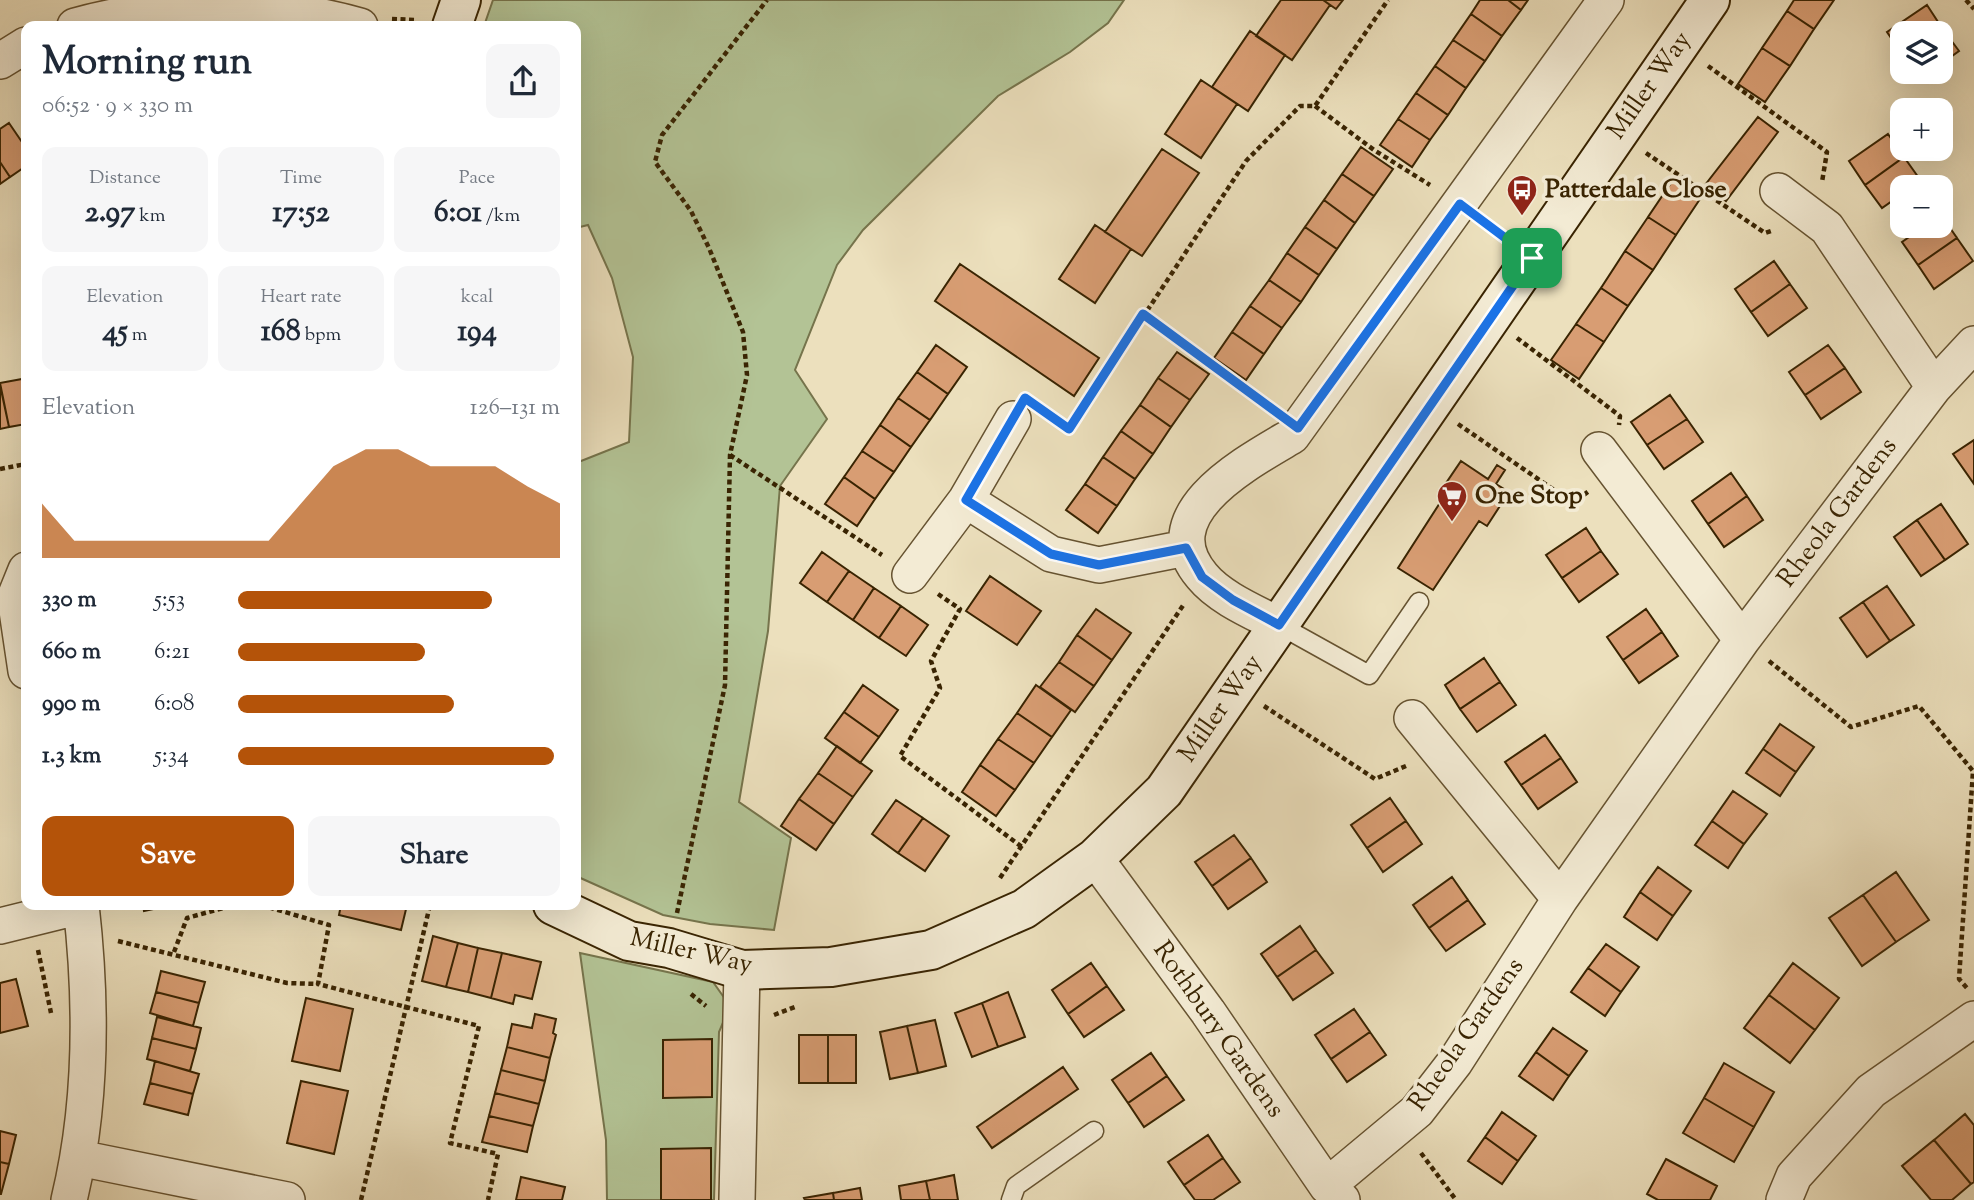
<!DOCTYPE html>
<meta charset="utf-8">
<style>
body{margin:0;font-family:"Sorts Mill Goudy",serif;background:#f6f6f7;color:#1f2937;height:100vh;display:flex;flex-direction:column;font-size:26px;white-space:nowrap}
*{box-sizing:border-box;margin:0}
p{font-size:23px;color:#747a83}
.icon{flex:none;width:38px;height:38px;fill:none;stroke:currentColor;stroke-width:2;stroke-linecap:round;stroke-linejoin:round}
.map{position:relative;flex:1;overflow:hidden}
.drawer{position:absolute;left:21px;top:21px;width:560px;height:889px;display:flex;flex-direction:column;background:#fff;border-radius:14px;box-shadow:0 7px 28px #0002}
.drawer>*{flex:none}
.buttons{position:absolute;left:1890px;top:21px;display:grid;gap:14px}
.buttons a{display:grid;place-items:center;width:63px;height:63px;border-radius:14px;background:#fff;box-shadow:0 7px 28px #0002;font-size:35px}
.pin{position:absolute;display:grid;place-items:center;width:60px;height:60px;color:#fff;margin:-30px;border-radius:14px;box-shadow:0 4px 10px #0006}
.round{display:grid;place-items:center;flex:none;width:74px;height:74px;border-radius:14px;background:#f6f6f7}
.headline{display:flex;align-items:center;justify-content:space-between;height:119px;padding:0 21px}
h1{font-size:38px;font-weight:800;line-height:52px}
.stats{display:grid;grid-template-columns:repeat(3,1fr);gap:10px;height:119px;padding:7px 21px}
.stats div{display:grid;align-content:center;border-radius:14px;background:#f6f6f7;text-align:center}
.stats b{font-size:30px;font-weight:800}
.stats small{font-size:19px;font-weight:400}
.stats p{font-size:19px}
.chart{height:196px;padding:14px 21px}
.chart p{display:flex;justify-content:space-between}
.chart svg{width:100%;height:126px;margin-top:7px;fill:#b45309;opacity:.7}
.primary-button{display:flex;gap:14px;margin-top:auto;padding:14px 21px}
.primary-button a{flex:1;height:80px;border-radius:14px;background:#b45309;color:#fff;font-size:28px;font-weight:800;line-height:80px;text-align:center}
.primary-button a+a{background:#f6f6f7;color:#1f2937}
ul{padding:0 21px;list-style:none;font-size:23px}
li{display:grid;grid-template-columns:112px 84px 1fr;align-items:center;height:52px}
li i{height:18px;border-radius:9px;background:#b45309}
.map>svg:first-child{display:block}
.green{fill:#b3c395;stroke:#76744c;stroke-width:2}
.building{fill:#d89d73;stroke:#392402;stroke-width:2}
.lines{fill:none;stroke-linecap:round;stroke-linejoin:round}
.lane-casing{stroke:#665331;stroke-width:21}
.street-casing{stroke:#665331;stroke-width:38}
.secondary-casing{stroke:#392402;stroke-width:42}
.path{stroke:#392402;stroke-width:4.5;stroke-dasharray:5 3.5;stroke-linecap:butt}
.lane{stroke:#f3ebd4;stroke-width:18}
.street{stroke:#f3ebd4;stroke-width:35}
.secondary{stroke:#f3ebd4;stroke-width:38}
.route-casing{stroke:#fff;stroke-width:14}
.route{stroke:#1a73e8;stroke-width:9}
.labels{text-anchor:middle;dominant-baseline:central;stroke-width:7;stroke-linejoin:round;paint-order:stroke}
.street-label{font-size:26px;fill:#392402;stroke:#f3ebd4}
.poi-label{font-size:26px;font-weight:bold;fill:#392402;stroke:#f3ebd4;text-anchor:start}
</style>
<div class="map">
<svg width="1974" height="1200" viewBox="0 0 1974 1200">
<rect width="100%" height="100%" fill="#ece0bd"/>
<filter id="stains"><feTurbulence type="fractalNoise" baseFrequency=".00286" numOctaves="4"/><feColorMatrix values="0 0 0 0 .2 0 0 0 0 .09 0 0 0 0 .02 0 0 0 .5 -.17"/></filter>
<radialGradient id="worn" r=".72"><stop offset=".6" stop-color="#630" stop-opacity="0"/><stop offset="1" stop-color="#630" stop-opacity=".3"/></radialGradient>
<!-- green -->
<path class="green" d="M493,0H1124L1108,23L1070,52L998,96L863,230L837,265L795,370L827,419L780,486L768,631L739,802L791,838L774,930L710,924L663,915L576,876V463L629,442L633,357L612,278L588,225L576,228V26H484Z
M580,953L713,982L730,1006L719,1032L714,1200H607L606,1140Z"/>
<!-- building -->
<path class="building" d="M1281,0H1323L1330,5L1292,60L1256,36Z
M1323,0H1343L1336,9Z
M1480,0H1508L1521,10L1502,36L1471,14Z
M1508,0H1528L1521,10Z
M1794,0H1834L1814,29L1787,11Z
M1927,5L1942,28L1935,33H1902V54L1887,32Z
M1787,11L1814,29L1790,66L1762,48Z
M1471,14L1502,36L1485,61L1453,40Z
M1942,28L1959,51L1941,64V33H1935Z
M1250,31L1285,55L1248,111L1212,87Z
M1453,40L1485,61L1466,88L1435,66Z
M1762,48L1790,66L1765,102L1738,84Z
M1435,66L1466,88L1448,115L1416,93Z
M1915,72H1930L1920,79Z
M1201,80L1237,104L1201,158L1165,134Z
M1416,93L1448,115L1430,140L1398,119Z
M1758,117L1778,132L1726,201L1705,185Z
M1398,119L1430,140L1412,167L1380,145Z
M9,123L26,148V166L10,177L0,162V129Z
M1888,134L1904,157L1865,185L1849,161Z
M1361,147L1393,169L1374,196L1342,174Z
M1162,149L1199,173L1142,256L1105,232Z
M1904,157L1921,181L1912,187H1902V194L1882,208L1865,185Z
M0,162L10,177L0,184Z
M1342,174L1374,196L1355,223L1324,200Z
M1673,180L1700,199L1676,235L1648,217Z
M1324,200L1355,223L1337,249L1305,227Z
M1941,215L1957,238L1918,265L1902,242L1925,226H1941Z
M1648,217L1676,235L1653,270L1625,251Z
M1095,225L1131,249L1095,303L1059,279Z
M1305,227L1337,249L1319,275L1287,253Z
M1957,238L1973,261L1934,289L1918,265Z
M1625,251L1653,270L1628,306L1601,288Z
M1287,253L1319,275L1301,302L1269,280Z
M1774,261L1790,284L1751,312L1735,289Z
M960,264L1099,358L1074,396L935,301Z
M1269,280L1301,302L1282,328L1250,306Z
M1790,284L1807,308L1768,336L1751,312Z
M1601,288L1628,306L1604,342L1576,324Z
M1250,306L1282,328L1264,354L1232,332Z
M1576,324L1604,342L1579,379L1551,360Z
M1232,332L1264,354L1246,380L1214,358Z
M936,345L967,367L948,394L917,372Z
M1828,345L1845,368L1805,395L1789,372Z
M1177,352L1209,374L1190,400L1158,378Z
M1845,368L1861,392L1821,419L1805,395Z
M917,372L948,394L930,420L898,398Z
M1158,378L1190,400L1171,427L1140,405Z
M22,379L26,424L9,427L0,383Z
M0,385L9,427L0,429Z
M1670,395L1687,419L1647,445L1631,422Z
M898,398L930,420L911,447L880,425Z
M1140,405L1171,427L1153,454L1121,431Z
M1687,419L1703,442L1664,469L1647,445Z
M880,425L911,447L894,472L862,451Z
M1121,431L1153,454L1135,479L1103,457Z
M1974,440V484L1953,454Z
M862,451L894,472L875,499L844,477Z
M1103,457L1135,479L1117,506L1085,484Z
M1461,461L1488,479L1497,465L1505,470L1496,484L1509,492L1487,526L1479,521L1433,590L1398,568L1445,495L1440,492Z
M1731,473L1747,496L1708,524L1692,501Z
M844,477L875,499L857,526L825,504Z
M1085,484L1117,506L1098,533L1066,510Z
M1747,496L1763,520L1724,547L1708,524Z
M1941,504L1968,544L1945,560L1917,520Z
M1917,520L1945,560L1921,576L1894,537Z
M1586,528L1601,551L1562,578L1546,555Z
M1601,551L1618,574L1579,602L1562,578Z
M822,552L849,571L827,602L800,583Z
M849,571L874,588L853,620L827,602Z
M990,576L1041,611L1017,645L966,611Z
M1887,586L1914,625L1890,641L1863,602Z
M874,588L901,606L879,638L853,620Z
M1863,602L1890,641L1867,657L1840,618Z
M901,606L928,625L906,656L879,638Z
M1096,609L1131,633L1112,660L1077,635Z
M1646,609L1662,632L1623,660L1607,637Z
M1662,632L1678,656L1639,683L1623,660Z
M1077,635L1112,660L1094,686L1059,662Z
M1484,658L1500,682L1460,709L1445,685Z
M1059,662L1094,686L1075,712L1040,687Z
M1500,682L1516,705L1477,732L1460,709Z
M863,685L898,710L879,737L844,712Z
M1036,685L1071,710L1052,737L1017,713Z
M844,712L879,737L860,763L825,738Z
M1017,713L1052,737L1034,763L998,739Z
M1780,724L1814,747L1796,772L1763,749Z
M1545,735L1561,758L1521,785L1505,762Z
M998,739L1034,763L1015,790L980,765Z
M837,746L872,771L853,797L818,773Z
M1763,749L1796,772L1780,796L1746,773Z
M1561,758L1577,782L1538,809L1521,785Z
M980,765L1015,790L996,816L962,792Z
M818,773L853,797L834,824L799,799Z
M1733,791L1767,814L1744,844L1712,821Z
M1390,798L1406,821L1367,848L1351,825Z
M799,799L834,824L816,850L781,826Z
M896,800L923,818L898,853L872,834Z
M923,818L949,836L925,871L898,853Z
M1406,821L1422,844L1383,872L1367,848Z
M1712,821L1744,844L1728,868L1695,845Z
M1234,835L1251,858L1212,886L1195,862Z
M1251,858L1267,882L1228,909L1212,886Z
M1658,867L1691,891L1673,916L1640,892Z
M1896,872L1929,920L1896,942L1863,895Z
M1452,877L1468,900L1429,928L1413,905Z
M1640,892L1673,916L1657,940L1624,917Z
M1863,895L1896,942L1862,966L1829,918Z
M1468,900L1485,924L1446,951L1429,928Z
M143,905H172L144,911Z
M341,905H407L401,930L339,915Z
M1300,926L1316,950L1277,977L1261,954Z
M433,936L458,943L446,987L422,981Z
M458,943L478,948L468,992L446,987Z
M1606,944L1639,967L1621,992L1588,968Z
M478,948L502,953L491,998L468,992Z
M1316,950L1333,973L1293,1000L1277,977Z
M502,953L541,962L532,999L515,995L513,1004L491,998Z
M1091,963L1107,986L1068,1014L1052,990Z
M1793,963L1839,998L1815,1030L1769,995Z
M1588,968L1621,992L1605,1016L1571,992Z
M161,971L205,982L199,1003L156,992Z
M16,979L28,1026L0,1033V983Z
M1107,986L1124,1010L1084,1037L1068,1014Z
M156,992L199,1003L193,1026L150,1013Z
M1008,992L1025,1037L998,1047L982,1003Z
M1769,995L1815,1030L1790,1063L1744,1028Z
M306,998L353,1009L340,1071L292,1061Z
M982,1003L998,1047L972,1057L955,1013Z
M1354,1009L1370,1032L1331,1059L1315,1035Z
M535,1014L556,1019L553,1033L556,1035L550,1058L507,1047L512,1024L532,1028Z
M157,1017L201,1028L196,1049L152,1038Z
M935,1020L946,1066L918,1073L907,1026Z
M907,1026L918,1073L890,1079L880,1032Z
M1553,1028L1587,1051L1569,1076L1536,1052Z
M1370,1032L1386,1055L1347,1082L1331,1059Z
M799,1035H828V1083H799Z
M828,1035H856V1083H828Z
M152,1038L196,1049L190,1071L147,1059Z
M712,1039V1097L663,1098V1040Z
M507,1047L550,1058L545,1081L501,1070Z
M1536,1052L1569,1076L1553,1100L1519,1076Z
M1151,1053L1167,1076L1128,1103L1112,1080Z
M155,1061L199,1074L193,1094L150,1083Z
M1724,1063L1774,1092L1754,1127L1704,1098Z
M1063,1067L1078,1089L992,1148L977,1127Z
M501,1070L545,1081L539,1104L495,1093Z
M1167,1076L1184,1100L1144,1127L1128,1103Z
M301,1081L348,1091L334,1154L287,1143Z
M150,1083L193,1094L188,1115L144,1104Z
M495,1093L539,1104L533,1126L489,1116Z
M1704,1098L1754,1127L1734,1162L1683,1133Z
M1502,1112L1536,1136L1518,1161L1485,1137Z
M1965,1114L1974,1125V1182L1971,1184L1934,1140Z
M489,1116L533,1126L527,1152L482,1142Z
M0,1131L16,1135L9,1164L0,1162Z
M1208,1135L1223,1158L1184,1185L1168,1162Z
M1485,1137L1518,1161L1502,1184L1468,1161Z
M1934,1140L1971,1184L1952,1200H1931L1902,1166Z
M711,1148V1200H661V1149Z
M1223,1158L1240,1182L1213,1200H1195L1184,1185Z
M1666,1159L1717,1186L1710,1200H1658L1647,1194Z
M0,1162L9,1164L1,1194H0Z
M954,1175L958,1200H930L926,1181Z
M521,1177L565,1187L562,1200H516Z
M926,1181L930,1200H901L899,1186Z
M860,1188L862,1200H834L833,1193Z
M833,1193L834,1200H805L804,1198Z"/>
<g class="lines">
<!-- lane casing -->
<g class="lane-casing">
<path id="lane" d="M1279,625L1369,675L1419,602
M1011,1200L1016,1186L1094,1131"/>
</g>
<!-- street casing -->
<g class="street-casing">
<path id="street" d="M75,26C166,1 268,0 360,26
M0,61L26,45
M1778,191L1827,228L1934,387
M1599,450L1742,640
M966,500L1051,554L1099,565L1186,548
M26,570L15,597L26,671
M910,575L966,500L1013,419
M1279,625C1254,612 1220,598 1202,576C1149,514 1248,462 1292,436L1606,0
M1412,718L1560,899
M1095,858L1208,1012L1327,1186L1342,1200
M0,926L81,906
M79,1158L287,1200
M1327,1186L1417,1111L1455,1062L1560,899L1742,640L1934,387L1974,344
M69,1200C92,1105 92,1002 81,905
M737,1200L742,970
M1784,1200L1794,1176L1871,1091L1974,1019"/>
</g>
<!-- secondary casing -->
<g class="secondary-casing">
<path id="secondary" d="M452,26L461,0
M553,905L629,941L669,948L742,970L831,967L931,950L1024,909L1095,858L1164,791L1710,0"/>
</g>
<!-- path -->
<path class="path" d="M1966,0L1974,9
M392,19L417,20
M1708,66L1827,152L1822,182
M1315,106L1374,150L1430,185
M1646,153L1765,233L1774,230
M1486,223L1504,237
M1143,314L1272,409
M1517,338L1620,416L1619,425
M1046,413L1069,429L1246,161L1300,106H1315L1388,0
M1458,424L1573,503L1589,491
M730,455L882,555
M0,469L26,464
M938,594L960,609L931,661L940,688L900,756L1022,847
M1769,661L1851,727L1919,706L1973,771L1959,979L1967,988
M1264,706L1375,779L1406,766
M1000,878L1184,604
M261,905L329,925L318,984L479,1026L450,1143L498,1154L488,1200
M677,913L725,685L730,455L747,375L743,332L709,248L691,211L655,162L662,135L767,0
M118,941L287,983L318,984
M38,950L51,1013
M174,952L187,918L234,905
M691,994L706,1006
M774,1015L795,1007
M1421,1153L1456,1200
M361,1200L430,905"/>
<!-- lane -->
<use href="#lane" class="lane"/>
<!-- street -->
<use href="#street" class="street"/>
<!-- secondary -->
<use href="#secondary" class="secondary"/>
</g>
<g class="lines">
<!-- route casing -->
<g class="route-casing">
<path id="route" d="M1460,204L1532,258L1279,625L1233,600L1202,577L1186,548L1099,565L1051,554L966,500L1025,398L1069,429L1143,314L1298,428Z"/>
</g>
<!-- route -->
<use href="#route" class="route"/>
</g>
<!-- icons -->
<defs>
<g id="bus-pin" transform="scale(1.575)"><path d="M0 17L-7.5 6A9.5 9.5 0 1 1 7.5 6Z" fill="#8f2418" stroke="#f3ebd4"/><path d="M-5-6H5V4H4V6H2V4H-2V6H-4V4H-5ZM-3.5-4V0h7V-4ZM-3.5 1.2v1.5H-2V1.2ZM2 1.2v1.5H3.5V1.2Z" fill="#fff"/></g>
<g id="supermarket-pin" transform="scale(1.575)"><path d="M0 17L-7.5 6A9.5 9.5 0 1 1 7.5 6Z" fill="#8f2418" stroke="#f3ebd4"/><path d="M-6-5.5h2.5l.6 2H6L4.5 2H-2.5L-4.4-4H-6ZM-1.5 3.2a1.3 1.3 0 1 0 .1 0ZM3 3.2a1.3 1.3 0 1 0 .1 0Z" fill="#fff"/></g>
</defs>
<g fill-rule="evenodd">
<use href="#bus-pin" x="1522" y="190"/>
<use href="#supermarket-pin" x="1452" y="496"/>
</g>
<g class="labels">
<!-- street labels -->
<g class="street-label">
<text transform="translate(1650 86) rotate(-55)">Miller Way</text>
<text transform="translate(1838 513) rotate(-53)">Rheola Gardens</text>
<text transform="translate(1221 709) rotate(-55)">Miller Way</text>
<text transform="translate(691 952) rotate(13)">Miller Way</text>
<text transform="translate(1218 1030) rotate(55)">Rothbury Gardens</text>
<text transform="translate(1467 1035) rotate(-55)">Rheola Gardens</text>
</g>
<!-- poi labels -->
<g class="poi-label">
<text x="1545" y="190">Patterdale Close</text>
<text x="1475" y="496">One Stop</text>
</g>
</g>
<rect width="100%" height="100%" filter="url(#stains)"/>
<rect width="100%" height="100%" fill="url(#worn)"/>
</svg>
<div class="buttons">
<a><svg class="icon" aria-label="layers" viewBox="0 0 24 24"><path d="M12 4l9 5-9 5-9-5zM3 14l9 5 9-5"/></svg></a>
<a>+</a>
<a>−</a>
</div>
<div class="pin" style="left:1532px;top:258px;background:#1e9e55"><svg class="icon" aria-label="arrive" viewBox="0 0 24 24"><path d="M6 21V4h12l-3 4 3 4H6"/></svg></div>
<section class="drawer">
<div class="headline"><div><h1>Morning run</h1><p>06:52 · 9 × 330 m</p></div><a class="round"><svg class="icon" aria-label="share" viewBox="0 0 24 24"><path d="M12 15V3M7 8l5-5 5 5M5 13v7h14v-7"/></svg></a></div>
<div class="stats">
<div><p>Distance</p><b>2.97<small> km</small></b></div>
<div><p>Time</p><b>17:52</b></div>
<div><p>Pace</p><b>6:01<small> /km</small></b></div>
</div>
<div class="stats">
<div><p>Elevation</p><b>45<small> m</small></b></div>
<div><p>Heart rate</p><b>168<small> bpm</small></b></div>
<div><p>kcal</p><b>194</b></div>
</div>
<div class="chart"><p><span>Elevation</span>126–131 m</p>
<svg viewBox="0 0 160 44" preserveAspectRatio="none"><path d="M0 44V25L10 38L20 38L30 38L40 38L50 38L60 38L70 38L80 25L90 12L100 6L110 6L120 12L130 12L140 12L150 19L160 25V44z"/></svg>
</div>
<ul>
<li><b>330 m</b>5:53<i style="width:79%"></i></li>
<li><b>660 m</b>6:21<i style="width:58%"></i></li>
<li><b>990 m</b>6:08<i style="width:67%"></i></li>
<li><b>1.3 km</b>5:34<i style="width:98%"></i></li>
</ul>
<div class="primary-button"><a>Save</a><a>Share</a></div>
</section>
</div>
